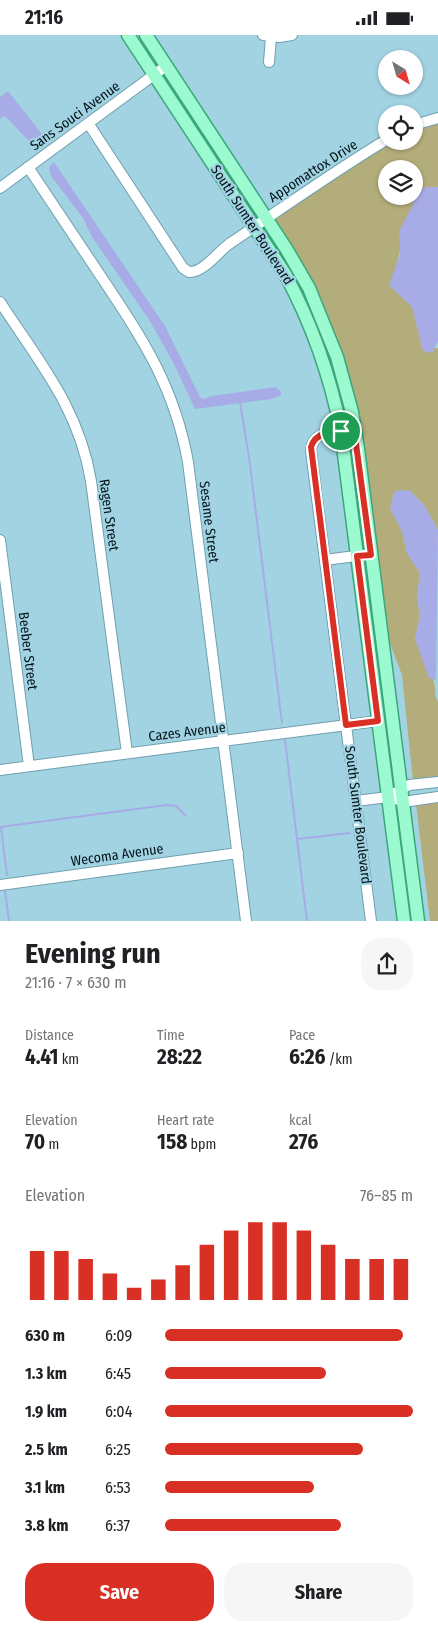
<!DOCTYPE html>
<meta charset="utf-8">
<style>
body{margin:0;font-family:"Fira Sans Condensed",sans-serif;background:#f6f6f6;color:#202124;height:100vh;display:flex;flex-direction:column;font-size:19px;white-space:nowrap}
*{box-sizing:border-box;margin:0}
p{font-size:16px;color:#757577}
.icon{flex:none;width:28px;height:28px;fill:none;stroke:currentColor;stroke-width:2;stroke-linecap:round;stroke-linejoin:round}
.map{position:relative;height:886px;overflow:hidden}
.drawer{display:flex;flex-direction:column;background:#fff;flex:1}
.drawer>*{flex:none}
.needle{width:32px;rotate:143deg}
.tools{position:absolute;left:378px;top:15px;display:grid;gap:10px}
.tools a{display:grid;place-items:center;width:45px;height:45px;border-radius:50%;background:#fff;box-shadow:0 1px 4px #0004;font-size:25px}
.pin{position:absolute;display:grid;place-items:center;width:42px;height:42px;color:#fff;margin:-21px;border:2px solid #fff;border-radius:50%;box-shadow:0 1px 5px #0007}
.round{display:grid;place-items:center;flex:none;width:52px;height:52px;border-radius:20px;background:#f6f6f6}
.summary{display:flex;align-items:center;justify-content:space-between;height:85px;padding:0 25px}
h1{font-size:28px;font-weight:700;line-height:38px}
.stats{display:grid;grid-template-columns:repeat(3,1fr);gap:8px;height:85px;padding:5px 25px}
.stats div{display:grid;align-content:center}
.stats b{font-size:21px;font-weight:700}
.stats small{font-size:14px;font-weight:400}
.stats p{font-size:14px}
.chart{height:140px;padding:10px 25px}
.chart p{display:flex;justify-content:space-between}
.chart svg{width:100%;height:90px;margin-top:5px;stroke:#d93025;stroke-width:6}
.primary-button{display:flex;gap:10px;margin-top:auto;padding:10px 25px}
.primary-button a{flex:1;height:58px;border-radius:20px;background:#d93025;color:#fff;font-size:20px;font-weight:700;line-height:58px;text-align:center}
.primary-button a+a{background:#f6f6f6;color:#202124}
ul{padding:0 25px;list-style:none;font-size:16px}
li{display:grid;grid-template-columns:80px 60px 1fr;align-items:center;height:38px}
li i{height:12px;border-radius:6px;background:#d93025}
.status{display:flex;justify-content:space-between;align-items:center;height:35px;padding:0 25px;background:#fff;direction:ltr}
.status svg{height:14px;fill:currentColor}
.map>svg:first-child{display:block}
.green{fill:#b3ac7b;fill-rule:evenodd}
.water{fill:#a7ace6}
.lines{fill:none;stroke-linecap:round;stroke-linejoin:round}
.stream{stroke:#a7ace6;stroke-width:2}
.minor-casing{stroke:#709faf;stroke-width:12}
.major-casing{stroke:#3ba77b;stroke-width:15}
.minor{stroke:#fff;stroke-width:10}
.major{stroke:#9cfad0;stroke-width:12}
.route-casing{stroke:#fff;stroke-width:10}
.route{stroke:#d93025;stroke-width:6}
.labels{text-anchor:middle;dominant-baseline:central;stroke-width:4.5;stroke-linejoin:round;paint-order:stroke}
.street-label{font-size:14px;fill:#021218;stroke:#a2d3e3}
</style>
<div class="status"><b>21:16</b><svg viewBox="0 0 49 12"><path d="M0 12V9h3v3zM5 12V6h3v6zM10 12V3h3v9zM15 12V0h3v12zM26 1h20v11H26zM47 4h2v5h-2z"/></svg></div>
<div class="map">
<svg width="438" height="886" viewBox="0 0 438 886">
<rect width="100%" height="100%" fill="#a2d3e3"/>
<!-- green -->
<path class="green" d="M438,87V155L400,216L393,245L408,262L430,314L438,313V495L424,470L410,456L390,473L402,496L407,518L420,538L417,562L420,581L415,604C422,618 438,647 435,659L438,667V743L413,746L402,640L385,595L350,351L272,185L392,106H414V95ZM386,134H414V161H386Z
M438,767V886H430L416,769Z"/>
<!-- water -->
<path class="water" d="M8,56L42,99L40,110L29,106L5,81L0,84V62Z
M54,127L165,291L200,362L204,364L212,361L276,352L281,357V360L272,364L195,374L174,329L150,286L92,202L83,183L51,141L49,132Z
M426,152H438V306L432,318L423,316L412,272L389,250L400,220L399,196L414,168V159Z
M401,455L410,456L424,470L438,495L436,645L429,643L415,604L420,581L417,562L420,538L407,518L402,496L390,473L394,457Z"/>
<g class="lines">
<!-- stream -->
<path class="stream" d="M240,367L249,422L282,688
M285,705L307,886
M0,792L167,770L176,771L185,780
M1,792L7,840
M297,804L350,798
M5,856L9,886"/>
<!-- minor casing -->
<g class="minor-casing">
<path id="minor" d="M263,0L279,2L292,0
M269,27L271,2
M88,88L183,233L189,237C203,238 218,217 229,209C281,174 333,137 386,105
M414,90L438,83
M28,132C52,168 76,204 100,240C142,303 174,350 188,427L246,886
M0,153L166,31
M0,267C39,327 79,373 91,446L127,718
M348,395C333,397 312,396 311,416L371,886
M0,505L29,731
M325,525L371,519
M0,735L378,686
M396,764L403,767L438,762
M356,766L388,762L409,750L438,747
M0,850L238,818"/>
</g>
<!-- major casing -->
<g class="major-casing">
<path id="major" d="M128,0L285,239C312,289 330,340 341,396L404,886
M146,0L287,215L309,253L337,322L352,377L358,414L418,886"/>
</g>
<!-- minor -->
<use href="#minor" class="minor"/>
<!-- major -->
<use href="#major" class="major"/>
</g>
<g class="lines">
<!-- route casing -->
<g class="route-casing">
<path id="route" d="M354,394L371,520L357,521L378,686L346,690L311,412C316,394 340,396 354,394Z"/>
</g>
<!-- route -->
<use href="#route" class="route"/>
</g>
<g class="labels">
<!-- street labels -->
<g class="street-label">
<text transform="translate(75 81) rotate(-36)">Sans Souci Avenue</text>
<text transform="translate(313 136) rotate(-33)">Appomattox Drive</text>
<text transform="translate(252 190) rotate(57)">South Sumter Boulevard</text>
<text transform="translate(109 480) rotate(82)">Ragen Street</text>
<text transform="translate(209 487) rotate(83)">Sesame Street</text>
<text transform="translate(28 616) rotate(83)">Beeber Street</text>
<text transform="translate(187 697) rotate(-7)">Cazes Avenue</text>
<text transform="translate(358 780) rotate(83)">South Sumter Boulevard</text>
<text transform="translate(117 820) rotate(-8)">Wecoma Avenue</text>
</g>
</g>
</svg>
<div class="tools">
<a><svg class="needle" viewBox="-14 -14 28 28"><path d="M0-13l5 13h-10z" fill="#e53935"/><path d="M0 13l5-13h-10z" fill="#757577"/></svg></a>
<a><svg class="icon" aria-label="locate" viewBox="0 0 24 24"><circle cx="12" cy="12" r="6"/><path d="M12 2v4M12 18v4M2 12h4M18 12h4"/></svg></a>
<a><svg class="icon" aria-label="layers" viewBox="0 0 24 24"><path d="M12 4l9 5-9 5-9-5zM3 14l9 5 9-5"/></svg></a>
</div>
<div class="pin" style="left:341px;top:396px;background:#1e9e55"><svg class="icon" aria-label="arrive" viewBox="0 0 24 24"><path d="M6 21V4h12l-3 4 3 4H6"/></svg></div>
</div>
<section class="drawer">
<div class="summary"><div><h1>Evening run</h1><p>21:16 · 7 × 630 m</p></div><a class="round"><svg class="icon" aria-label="share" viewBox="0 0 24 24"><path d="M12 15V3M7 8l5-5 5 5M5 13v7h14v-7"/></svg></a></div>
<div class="stats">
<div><p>Distance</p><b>4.41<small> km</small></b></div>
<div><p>Time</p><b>28:22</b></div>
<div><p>Pace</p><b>6:26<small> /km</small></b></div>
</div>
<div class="stats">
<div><p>Elevation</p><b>70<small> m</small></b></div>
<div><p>Heart rate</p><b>158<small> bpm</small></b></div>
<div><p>kcal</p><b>276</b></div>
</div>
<div class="chart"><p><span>Elevation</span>76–85 m</p>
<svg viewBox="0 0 160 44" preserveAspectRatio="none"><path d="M5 44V20M15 44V20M25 44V24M35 44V31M45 44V38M55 44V34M65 44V27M75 44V17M85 44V10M95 44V6M105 44V6M115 44V10M125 44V17M135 44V24M145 44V24M155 44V24"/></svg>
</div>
<ul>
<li><b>630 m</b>6:09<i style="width:96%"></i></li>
<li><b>1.3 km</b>6:45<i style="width:65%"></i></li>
<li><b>1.9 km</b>6:04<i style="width:100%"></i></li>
<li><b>2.5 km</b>6:25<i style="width:80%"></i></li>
<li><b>3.1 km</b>6:53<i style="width:60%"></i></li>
<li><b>3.8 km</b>6:37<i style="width:71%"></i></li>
</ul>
<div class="primary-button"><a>Save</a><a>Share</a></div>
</section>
